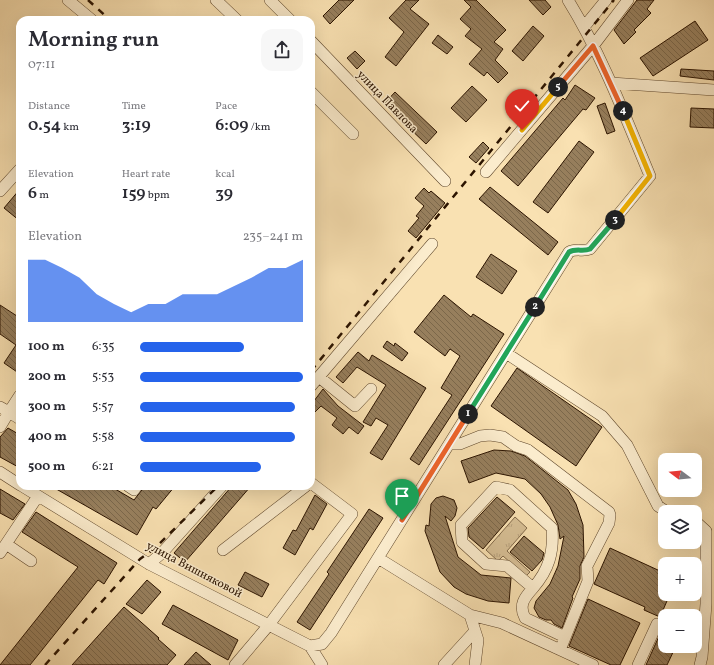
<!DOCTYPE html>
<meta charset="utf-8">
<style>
body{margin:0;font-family:Vollkorn,serif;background:#f7f7f7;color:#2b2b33;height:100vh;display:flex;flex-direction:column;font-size:15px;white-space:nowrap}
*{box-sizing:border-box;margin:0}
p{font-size:13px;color:#7c7c81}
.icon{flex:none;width:22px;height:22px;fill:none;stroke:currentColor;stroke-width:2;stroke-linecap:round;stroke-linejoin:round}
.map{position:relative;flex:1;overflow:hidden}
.drawer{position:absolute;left:16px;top:16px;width:299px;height:474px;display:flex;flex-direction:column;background:#fff;border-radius:12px;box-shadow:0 4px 16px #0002}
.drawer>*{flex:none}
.needle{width:26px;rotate:286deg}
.buttons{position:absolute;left:658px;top:453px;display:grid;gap:8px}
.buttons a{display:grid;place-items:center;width:44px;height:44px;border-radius:8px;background:#fff;box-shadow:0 4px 16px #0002;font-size:20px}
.pin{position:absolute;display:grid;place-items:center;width:34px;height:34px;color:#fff;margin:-41px -17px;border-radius:50% 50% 50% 0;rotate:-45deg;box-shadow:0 0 4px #0007}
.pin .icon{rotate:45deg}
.km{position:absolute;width:20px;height:20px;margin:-10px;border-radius:50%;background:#222;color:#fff;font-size:11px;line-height:20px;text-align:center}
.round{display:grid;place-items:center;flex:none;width:42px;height:42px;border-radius:12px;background:#f7f7f7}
.overview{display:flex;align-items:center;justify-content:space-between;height:68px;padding:0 12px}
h1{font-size:22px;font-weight:600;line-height:30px}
.stats{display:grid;grid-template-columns:repeat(3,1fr);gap:6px;height:68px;padding:4px 12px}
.stats div{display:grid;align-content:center}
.stats b{font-size:17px;font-weight:600}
.stats small{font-size:11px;font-weight:400}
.stats p{font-size:11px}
.chart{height:112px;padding:8px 12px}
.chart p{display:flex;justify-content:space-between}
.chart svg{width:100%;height:72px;margin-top:4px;fill:#2563eb;opacity:.7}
ul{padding:0 12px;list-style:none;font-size:13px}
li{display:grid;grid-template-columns:64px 48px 1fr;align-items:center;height:30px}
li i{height:10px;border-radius:5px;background:#2563eb}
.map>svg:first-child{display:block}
.park{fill:url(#park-tufts);stroke:#81694a}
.building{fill:url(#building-back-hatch);stroke:#2c1400}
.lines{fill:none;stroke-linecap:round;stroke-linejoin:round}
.minor-casing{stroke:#5f472c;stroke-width:12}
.minor{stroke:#fbeccd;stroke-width:11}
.rail{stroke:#2c1400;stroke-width:2.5;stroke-dasharray:7 7;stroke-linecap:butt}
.split-1-casing{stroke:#fff;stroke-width:8}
.split-2-casing{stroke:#fff;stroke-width:8}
.split-3-casing{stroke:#fff;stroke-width:8}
.split-4-casing{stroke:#fff;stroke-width:8}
.split-5-casing{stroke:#fff;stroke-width:8}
.split-6-casing{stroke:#fff;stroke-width:8}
.split-1{stroke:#f0652b;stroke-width:5}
.split-2{stroke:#22a559;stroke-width:5}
.split-3{stroke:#22a559;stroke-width:5}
.split-4{stroke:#f5b400;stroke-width:5}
.split-5{stroke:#f0652b;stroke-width:5}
.split-6{stroke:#f5b400;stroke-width:5}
.labels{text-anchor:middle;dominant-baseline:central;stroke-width:3;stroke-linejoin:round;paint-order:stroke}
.street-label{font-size:12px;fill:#2c1400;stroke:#fbeccd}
</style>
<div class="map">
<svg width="714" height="665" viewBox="0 0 714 665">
<defs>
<pattern id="park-tufts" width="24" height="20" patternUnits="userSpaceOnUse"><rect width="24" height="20" fill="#d6be94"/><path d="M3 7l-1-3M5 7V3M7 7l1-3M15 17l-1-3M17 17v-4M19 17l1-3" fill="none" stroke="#b8a27e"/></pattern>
<pattern id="building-back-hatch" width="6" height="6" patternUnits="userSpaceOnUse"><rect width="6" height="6" fill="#977f5d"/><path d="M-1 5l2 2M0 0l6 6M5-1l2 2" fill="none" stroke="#7b674a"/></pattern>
</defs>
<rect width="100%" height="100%" fill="#f9e1b2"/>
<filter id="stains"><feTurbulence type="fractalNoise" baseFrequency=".005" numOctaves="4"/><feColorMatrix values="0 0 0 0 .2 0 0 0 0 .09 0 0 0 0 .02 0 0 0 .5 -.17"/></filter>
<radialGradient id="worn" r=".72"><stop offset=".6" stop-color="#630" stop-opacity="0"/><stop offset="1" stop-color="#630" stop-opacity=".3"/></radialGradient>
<!-- park -->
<path class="park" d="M515,517L527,528L507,551L530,572L526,576L503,556L498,561L486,550Z"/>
<!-- building -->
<path class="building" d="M339,0H354L330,24L323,16Z
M406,0H419L410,9L429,24L396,66L385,57L404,32L389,18Z
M464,0H476L506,30L494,42L503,49L495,60L508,73L498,83L487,72L484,76L469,64L482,49L465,36L471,29L460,19L471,7Z
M529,0H545L551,7L543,15Z
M637,0H654L647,9L651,13L634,30L636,32L624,44L614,30Z
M695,21L708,40L653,76L640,58Z
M533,26L544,36L523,61L512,51Z
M438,35L453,47L447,54L432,43Z
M355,51L365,61L357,69L347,58Z
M681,69L714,71V80L680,76Z
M575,85L595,98L586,110L583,109L518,186L501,171L563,98L565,100Z
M472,86L487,100L466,122L451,108Z
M395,92L437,132L426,144L384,104Z
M605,103L615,131L607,134L597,106Z
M691,108L714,109V128L690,127Z
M579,141L594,152L548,213L533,202Z
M483,142L489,148L476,163L469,157Z
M490,187L558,242L548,255L479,199Z
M424,188L429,193L431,191L445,203L416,238L408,231L419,218L416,216L424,206L415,198Z
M20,189V221L4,208Z
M491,254L517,271L502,294L476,277Z
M444,295L471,317L473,314L504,334L419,465L410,459L452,395L441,388L460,356L450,349L445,356L414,332Z
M0,305L20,318V374L4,363L16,345L0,334Z
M387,341L394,346L395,343L408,353L402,361L383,347Z
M358,352L369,361L372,355L426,388L382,460L370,453L388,425L376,418L371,426L363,422L386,385L357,367L343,383L336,377Z
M517,368L602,427L576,466L491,406Z
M323,389L338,406L364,426L358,434L349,427L343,434L332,425L337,418L321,406L311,416V405Z
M8,428L20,435V468L0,457V437Z
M494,450L511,451L525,456L568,490L576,504L583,525L584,557L580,566V579L572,597L573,598L562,628L554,624L551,620H546L539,617L534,608L536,601L550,584L558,566L564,536L560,539L558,525L550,507L541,494L525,479L496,473L469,483L461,461Z
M51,486H110L134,500L145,486H175L156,509L153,507L137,535Z
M232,486H251L185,562L174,553Z
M0,489L25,504L13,520L0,513Z
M315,495L327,504L313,530L310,528L295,555L283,548L293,530L296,531Z
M443,496L454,500L457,508L455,516L451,521L445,516L458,557L481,575L511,578L509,603L488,601L466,594L454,587L440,572L425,531L426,525L429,526L431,504L436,498Z
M497,497L515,512L483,549L469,537L468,528Z
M369,509L383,518L310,630L297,622L329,574L327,572Z
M36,512L117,563L104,584L98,580L30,665H0L78,567L22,532Z
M524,536L544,553L542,560L532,571L510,552Z
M610,548L660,571L658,574L665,577V594H670L660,617L644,610L645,607L594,584Z
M245,572L269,584L262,597L238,585Z
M147,580L161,592L142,614L126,604Z
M588,599L640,623L620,665H611L569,646Z
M173,605L238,640L228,660L162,624Z
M124,607L159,638L158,639L176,655L167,665H72Z
M660,634L665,636V646H676L667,665H646Z
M196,652L211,665H184Z"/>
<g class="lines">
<!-- minor casing -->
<g class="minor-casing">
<path id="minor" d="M68,0L92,20
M216,0L237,20
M270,0L290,20
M584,27L606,0
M311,41L445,181
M611,83L714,90
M311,92L353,134
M486,172L593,46L628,0
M0,191L20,169
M506,353L602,416L627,445L658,506L667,512
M319,377L355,406L371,389
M311,386L432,244
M20,395L9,412L20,419
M0,407L9,412L0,427
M449,444H460L480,436L490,435L503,437L516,446L528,450L609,512L610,515L609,523L587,566L588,581L560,650
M0,472L20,485
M22,486L149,564L310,646L322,644L331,633L569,252C576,248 583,252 590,249L650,176C625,116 602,55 568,0
M128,486L134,490L137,486
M695,521L706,531V604L702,657L700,665
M6,544L31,561
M223,550L306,486
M0,553L38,496
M378,558L470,615L478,640L475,665
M149,564L162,553L222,486
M533,588C549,570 554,552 552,528L510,490L496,487L461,525L462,542L486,564L507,566L533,588C525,597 518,605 525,618L565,637
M470,615L502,623L593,665
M310,646L322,665
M235,665L268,626L352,514L311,483
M444,665L475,631
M638,665L657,624"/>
</g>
<!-- minor -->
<use href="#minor" class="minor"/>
<!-- rail -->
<path class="rail" d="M88,0L110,20
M311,371L614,0
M45,665L140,559L154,549L218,486"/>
</g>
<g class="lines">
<!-- split-1 casing -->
<g class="split-1-casing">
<path id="split-1" d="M402,520L468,414"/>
</g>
<!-- split-2 casing -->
<g class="split-2-casing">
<path id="split-2" d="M468,414L535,307"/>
</g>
<!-- split-3 casing -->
<g class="split-3-casing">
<path id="split-3" d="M535,307L569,252C576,248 583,252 590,249L615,220"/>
</g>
<!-- split-4 casing -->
<g class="split-4-casing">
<path id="split-4" d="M615,220L650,176L623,111"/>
</g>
<!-- split-5 casing -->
<g class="split-5-casing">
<path id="split-5" d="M558,87L593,46L623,111"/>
</g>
<!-- split-6 casing -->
<g class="split-6-casing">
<path id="split-6" d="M522,130L558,87"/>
</g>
<!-- split-1 -->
<use href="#split-1" class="split-1"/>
<!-- split-2 -->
<use href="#split-2" class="split-2"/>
<!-- split-3 -->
<use href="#split-3" class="split-3"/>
<!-- split-4 -->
<use href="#split-4" class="split-4"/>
<!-- split-5 -->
<use href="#split-5" class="split-5"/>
<!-- split-6 -->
<use href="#split-6" class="split-6"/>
</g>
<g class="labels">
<!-- street labels -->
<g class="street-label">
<text transform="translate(387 102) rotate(46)">улица Павлова</text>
<text transform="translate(194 570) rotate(28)">улица Вишняковой</text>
</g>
</g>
<rect width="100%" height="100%" filter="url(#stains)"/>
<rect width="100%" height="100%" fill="url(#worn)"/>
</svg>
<div class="buttons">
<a><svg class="needle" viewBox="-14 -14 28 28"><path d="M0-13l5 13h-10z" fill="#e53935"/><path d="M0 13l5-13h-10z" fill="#7c7c81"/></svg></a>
<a><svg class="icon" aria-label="layers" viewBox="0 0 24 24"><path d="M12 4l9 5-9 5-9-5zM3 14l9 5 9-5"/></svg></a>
<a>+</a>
<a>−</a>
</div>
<div class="pin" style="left:402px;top:520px;background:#1e9e55"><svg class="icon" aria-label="arrive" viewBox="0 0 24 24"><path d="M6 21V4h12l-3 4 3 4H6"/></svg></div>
<div class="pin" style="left:522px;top:130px;background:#d93025"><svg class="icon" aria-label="check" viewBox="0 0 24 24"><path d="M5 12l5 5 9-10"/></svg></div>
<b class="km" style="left:468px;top:414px">1</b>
<b class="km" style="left:535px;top:307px">2</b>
<b class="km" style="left:615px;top:220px">3</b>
<b class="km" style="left:623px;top:111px">4</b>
<b class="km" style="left:558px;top:87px">5</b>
<section class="drawer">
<div class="overview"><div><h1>Morning run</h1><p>07:11</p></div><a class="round"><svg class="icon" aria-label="share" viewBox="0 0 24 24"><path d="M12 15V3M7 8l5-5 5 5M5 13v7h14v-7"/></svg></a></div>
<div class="stats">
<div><p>Distance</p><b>0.54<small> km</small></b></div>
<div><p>Time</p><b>3:19</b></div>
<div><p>Pace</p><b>6:09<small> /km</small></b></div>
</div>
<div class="stats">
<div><p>Elevation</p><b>6<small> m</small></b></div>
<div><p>Heart rate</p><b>159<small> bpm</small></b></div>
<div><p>kcal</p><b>39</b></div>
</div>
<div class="chart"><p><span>Elevation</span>235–241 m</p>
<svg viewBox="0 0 160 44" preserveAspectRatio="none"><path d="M0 44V6L10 6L20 11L30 17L40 27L50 33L60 38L70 33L80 33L90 27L100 27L110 27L120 22L130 17L140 11L150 11L160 6V44z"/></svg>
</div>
<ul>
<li><b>100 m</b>6:35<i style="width:64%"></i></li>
<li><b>200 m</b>5:53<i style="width:100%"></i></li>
<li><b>300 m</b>5:57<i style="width:95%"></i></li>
<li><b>400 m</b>5:58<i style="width:95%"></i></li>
<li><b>500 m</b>6:21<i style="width:74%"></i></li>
</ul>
</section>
</div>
